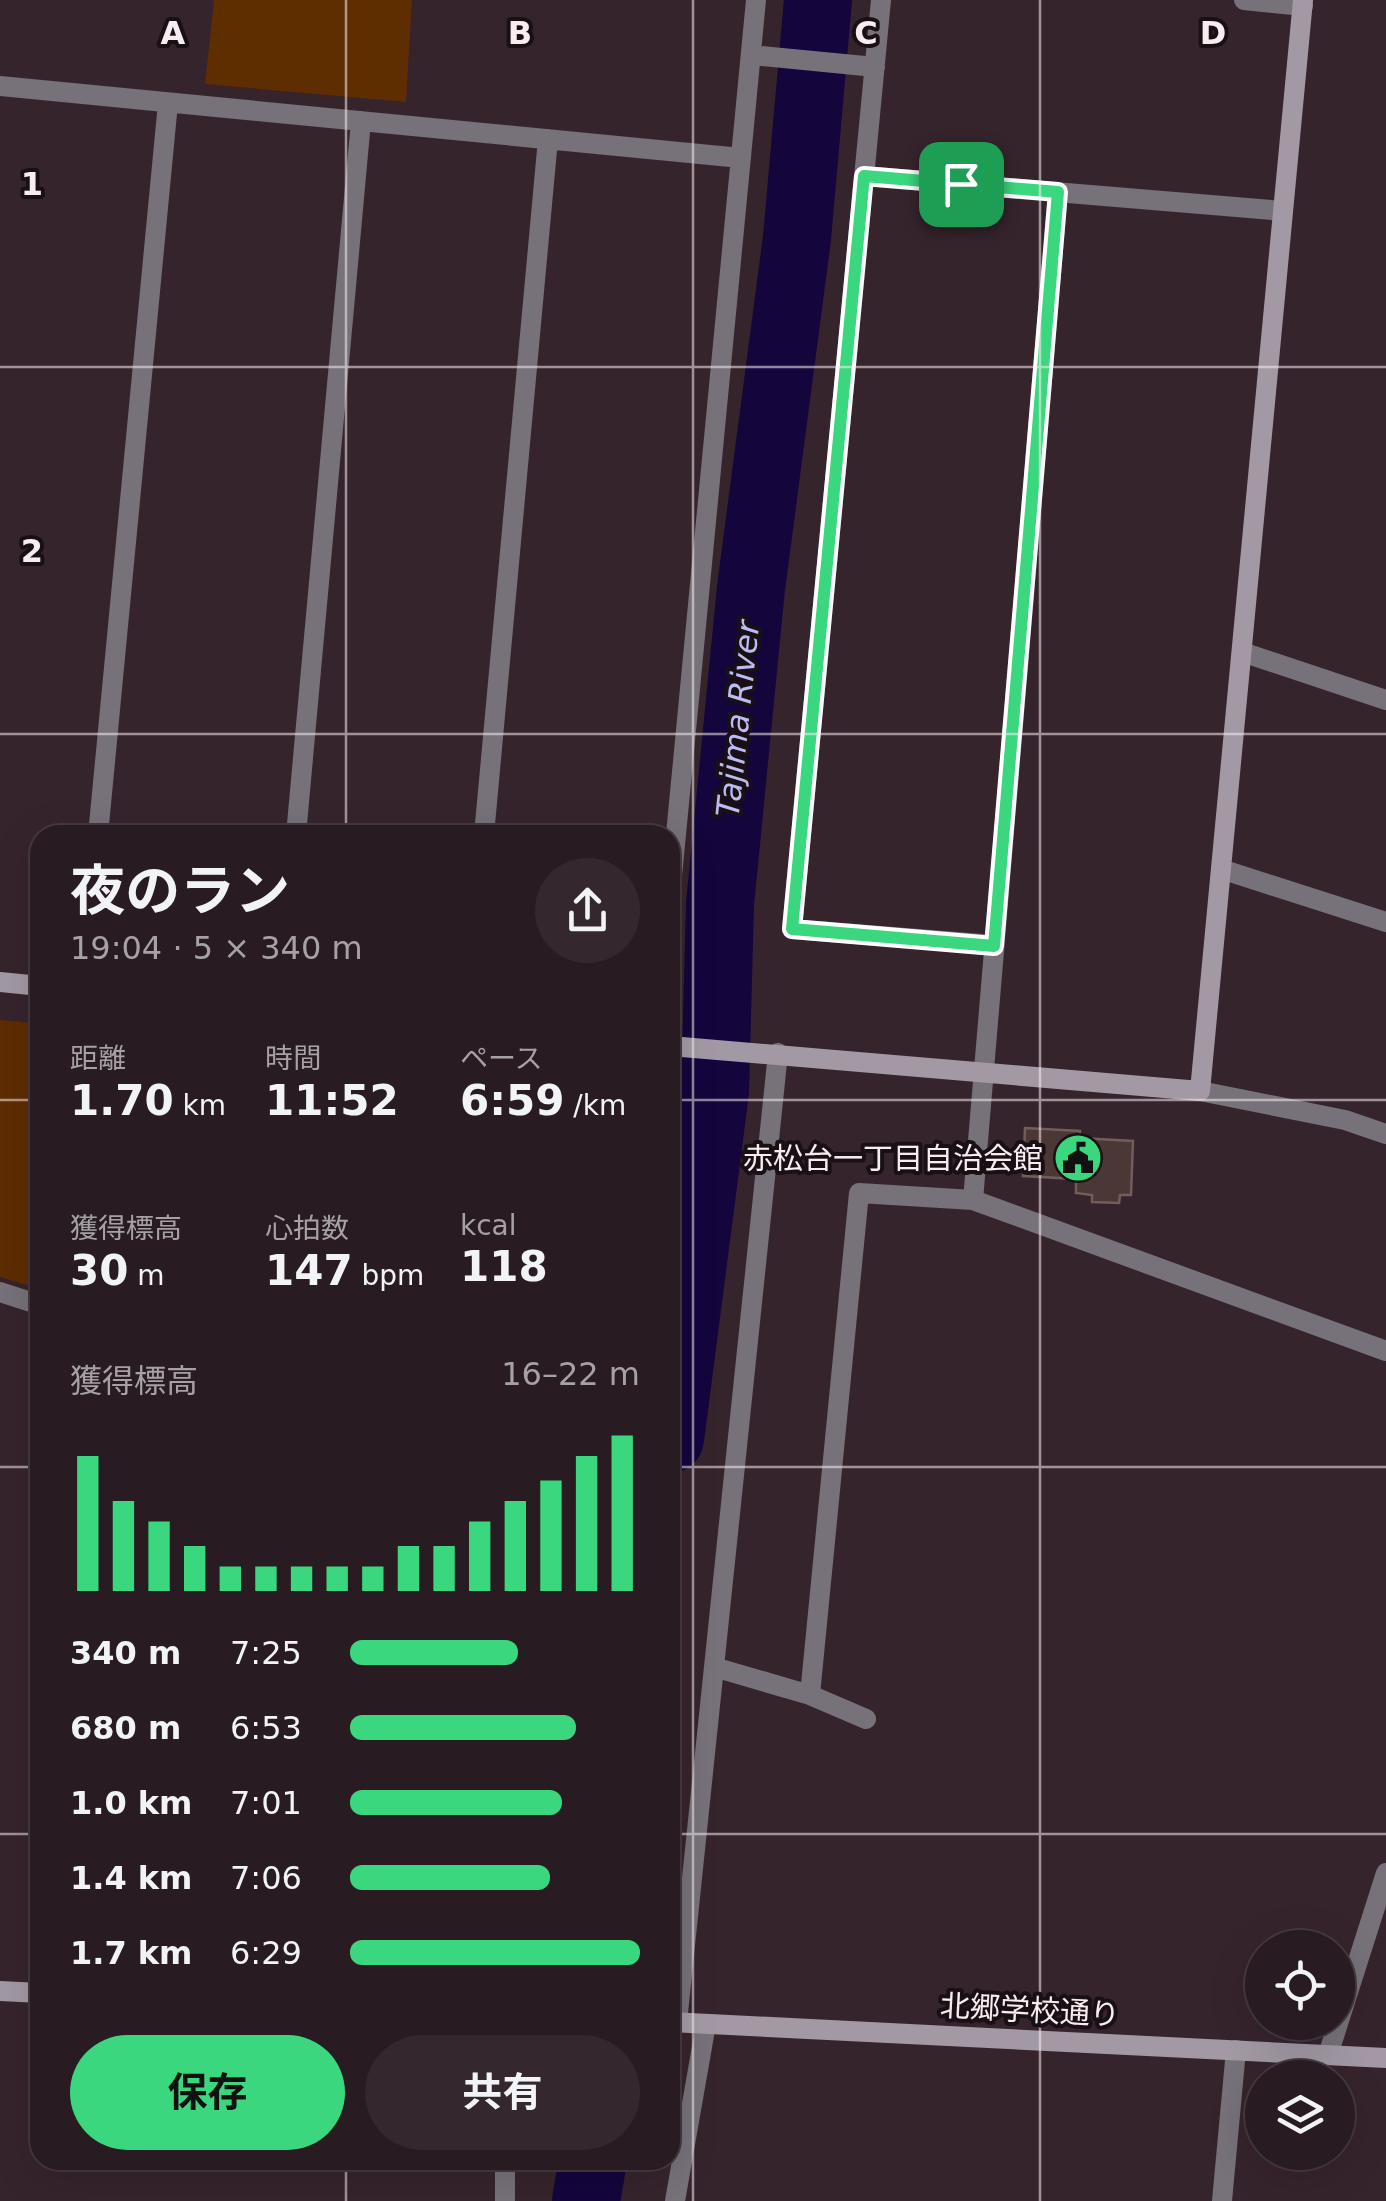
<!DOCTYPE html>
<html lang="ja">
<meta charset="utf-8">
<style>
body{margin:0;font-family:"DejaVu Sans","Noto Sans JP",sans-serif;background:#34282e;color:#f1f3f6;height:100vh;display:flex;flex-direction:column;font-size:38px;white-space:nowrap}
*{box-sizing:border-box;margin:0}
p{font-size:32px;color:#a5a1a5}
.icon{flex:none;width:55px;height:55px;fill:none;stroke:currentColor;stroke-width:2;stroke-linecap:round;stroke-linejoin:round}
.map{position:relative;flex:1;overflow:hidden}
.panel{position:absolute;left:30px;top:825px;width:650px;height:1345px;display:flex;flex-direction:column;background:#281b21;border-radius:30px;box-shadow:0 10px 40px #0002,0 0 0 2px #44393f}
.panel>*{flex:none}
.controls{position:absolute;left:1245px;top:1930px;display:grid;gap:20px}
.controls a{display:grid;place-items:center;width:110px;height:110px;border-radius:50%;background:#281b21;box-shadow:0 10px 40px #0002,0 0 0 2px #44393f;font-size:50px}
.pin{position:absolute;display:grid;place-items:center;width:85px;height:85px;color:#fff;margin:-42px;border-radius:20px;box-shadow:0 5px 15px #0006}
.round{display:grid;place-items:center;flex:none;width:105px;height:105px;border-radius:52px;background:#34282e}
.overview{display:flex;align-items:center;justify-content:space-between;height:170px;padding:0 40px}
h1{font-size:55px;font-weight:700;line-height:75px}
.figures{display:grid;grid-template-columns:repeat(3,1fr);gap:15px;height:170px;padding:10px 40px}
.figures div{display:grid;align-content:center}
.figures b{font-size:42px;font-weight:700}
.figures small{font-size:28px;font-weight:400}
.figures p{font-size:28px}
.chart{height:280px;padding:20px 40px}
.chart p{display:flex;justify-content:space-between}
.chart svg{width:100%;height:180px;margin-top:10px;stroke:#3bd77e;stroke-width:6}
.action{display:flex;gap:20px;margin-top:auto;padding:20px 40px}
.action a{flex:1;height:115px;border-radius:60px;background:#3bd77e;color:#111;font-size:40px;font-weight:700;line-height:115px;text-align:center}
.action a+a{background:#34282e;color:#f1f3f6}
ul{padding:0 40px;list-style:none;font-size:32px}
li{display:grid;grid-template-columns:160px 120px 1fr;align-items:center;height:75px}
li i{height:25px;border-radius:12px;background:#3bd77e}
.map>svg:first-child{display:block}
.green{fill:#5e2d00}
.lines{fill:none;stroke-linecap:round;stroke-linejoin:round}
.river{stroke:#14053d;stroke-width:68}
.building{fill:#4b3735;stroke:#735d5b;stroke-width:2.5}
.street{stroke:#777179;stroke-width:20}
.secondary{stroke:#a299a5;stroke-width:20}
.route-casing{stroke:#fff;stroke-width:20}
.route{stroke:#3bd77e;stroke-width:12}
.grid{fill:none;stroke:#f9ecf1;stroke-width:2.5;stroke-opacity:0.55}
.labels{text-anchor:middle;dominant-baseline:central;stroke-width:8;stroke-linejoin:round;paint-order:stroke}
.poi-label{font-size:30px;fill:#f9ecf1;stroke:#181014;text-anchor:end}
.street-label{font-size:30px;fill:#f9ecf1;stroke:#181014}
.water-label{font-size:32px;font-style:italic;fill:#bcbbf2;stroke:#181014}
.grid-label{font-size:32px;text-anchor:middle;font-weight:bold;fill:#f9ecf1;stroke:#181014;stroke-width:8;stroke-linejoin:round;paint-order:stroke}
</style>
<div class="map">
<svg width="1386" height="2201" viewBox="0 0 1386 2201">
<rect width="100%" height="100%" fill="#36242c"/>
<!-- green -->
<path class="green" d="M214,0H412L406,102L205,84Z
M0,1020L40,1024V1289L0,1277Z"/>
<g class="lines">
<!-- river -->
<path class="river" d="M670,1439L715,1092L720,904L751,588L797,238L818,0
M586,2201L593,2160"/>
</g>
<!-- building -->
<path class="building" d="M1025,1128L1080,1131V1138L1133,1141L1131,1195H1120L1119,1203L1092,1202V1195L1076,1193V1179L1023,1176Z"/>
<g class="lines">
<!-- street -->
<path class="street" d="M881,0L792,929L994,945
M1244,0L1303,6
M751,55L875,67
M0,86L741,158
M864,176L1283,211
M1242,652L1386,700
M98,835L168,103
M296,835L361,121
M484,835L548,139
M1221,869L1386,922
M670,897L756,0
M1200,1091L1345,1120L1386,1134
M973,1200L1058,192
M0,1292L40,1305
M714,1667L810,1695L866,1719
M810,1695L859,1193L973,1200L1386,1351
M677,2022L778,1053
M1328,2055L1386,1873
M505,2201V2160
M675,2201L706,2024
M1222,2201L1236,2050"/>
<!-- secondary -->
<path class="secondary" d="M0,982L40,986
M670,1046L1200,1091L1303,0
M0,1991L40,1993
M670,2022L1386,2058"/>
</g>
<g class="lines">
<!-- route casing -->
<g class="route-casing">
<path id="route" d="M864,176L1058,192L994,946L792,929Z"/>
</g>
<!-- route -->
<use href="#route" class="route"/>
</g>
<!-- grid -->
<path class="grid" d="M346,0V835M693,0V2201M1040,0V2201M0,367H1386M0,734H1386M0,1100H40M670,1100H1386M0,1467H40M670,1467H1386M0,1834H40M670,1834H1386M346,2160V2201"/>
<!-- icons -->
<defs>
<g id="civic-disc" transform="scale(2.5)"><circle r="9.5" fill="#3bd77e" stroke="#181014"/><path d="M-.6-6.5H3V-4.5H.6V-3L4-1V1h2V6H-6V1h2V-1L-.6-3ZM-1.2 2.5V6h2.4V2.5Z" fill="#111"/></g>
</defs>
<g fill-rule="evenodd">
<use href="#civic-disc" x="1078" y="1158"/>
</g>
<g class="labels">
<!-- poi labels -->
<g class="poi-label">
<text x="1043" y="1158">赤松台一丁目自治会館</text>
</g>
<!-- street labels -->
<g class="street-label">
<text transform="translate(1030 2010) rotate(3)">北郷学校通り</text>
</g>
<!-- water labels -->
<g class="water-label">
<text transform="translate(738 719) rotate(-84)">Tajima River</text>
</g>
</g>
<g class="grid-label">
<text x="173" y="44">A</text>
<text x="520" y="44">B</text>
<text x="866" y="44">C</text>
<text x="1213" y="44">D</text>
<text x="32" y="195">1</text>
<text x="32" y="562">2</text>
</g>
</svg>
<div class="controls">
<a><svg class="icon" aria-label="locate" viewBox="0 0 24 24"><circle cx="12" cy="12" r="6"/><path d="M12 2v4M12 18v4M2 12h4M18 12h4"/></svg></a>
<a><svg class="icon" aria-label="layers" viewBox="0 0 24 24"><path d="M12 4l9 5-9 5-9-5zM3 14l9 5 9-5"/></svg></a>
</div>
<div class="pin" style="left:961px;top:184px;background:#1e9e55"><svg class="icon" aria-label="arrive" viewBox="0 0 24 24"><path d="M6 21V4h12l-3 4 3 4H6"/></svg></div>
<section class="panel">
<div class="overview"><div><h1>夜のラン</h1><p>19:04 · 5 × 340 m</p></div><a class="round"><svg class="icon" aria-label="share" viewBox="0 0 24 24"><path d="M12 15V3M7 8l5-5 5 5M5 13v7h14v-7"/></svg></a></div>
<div class="figures">
<div><p>距離</p><b>1.70<small> km</small></b></div>
<div><p>時間</p><b>11:52</b></div>
<div><p>ペース</p><b>6:59<small> /km</small></b></div>
</div>
<div class="figures">
<div><p>獲得標高</p><b>30<small> m</small></b></div>
<div><p>心拍数</p><b>147<small> bpm</small></b></div>
<div><p>kcal</p><b>118</b></div>
</div>
<div class="chart"><p><span>獲得標高</span>16–22 m</p>
<svg viewBox="0 0 160 44" preserveAspectRatio="none"><path d="M5 44V11M15 44V22M25 44V27M35 44V33M45 44V38M55 44V38M65 44V38M75 44V38M85 44V38M95 44V33M105 44V33M115 44V27M125 44V22M135 44V17M145 44V11M155 44V6"/></svg>
</div>
<ul>
<li><b>340 m</b>7:25<i style="width:58%"></i></li>
<li><b>680 m</b>6:53<i style="width:78%"></i></li>
<li><b>1.0 km</b>7:01<i style="width:73%"></i></li>
<li><b>1.4 km</b>7:06<i style="width:69%"></i></li>
<li><b>1.7 km</b>6:29<i style="width:100%"></i></li>
</ul>
<div class="action"><a>保存</a><a>共有</a></div>
</section>
</div>
